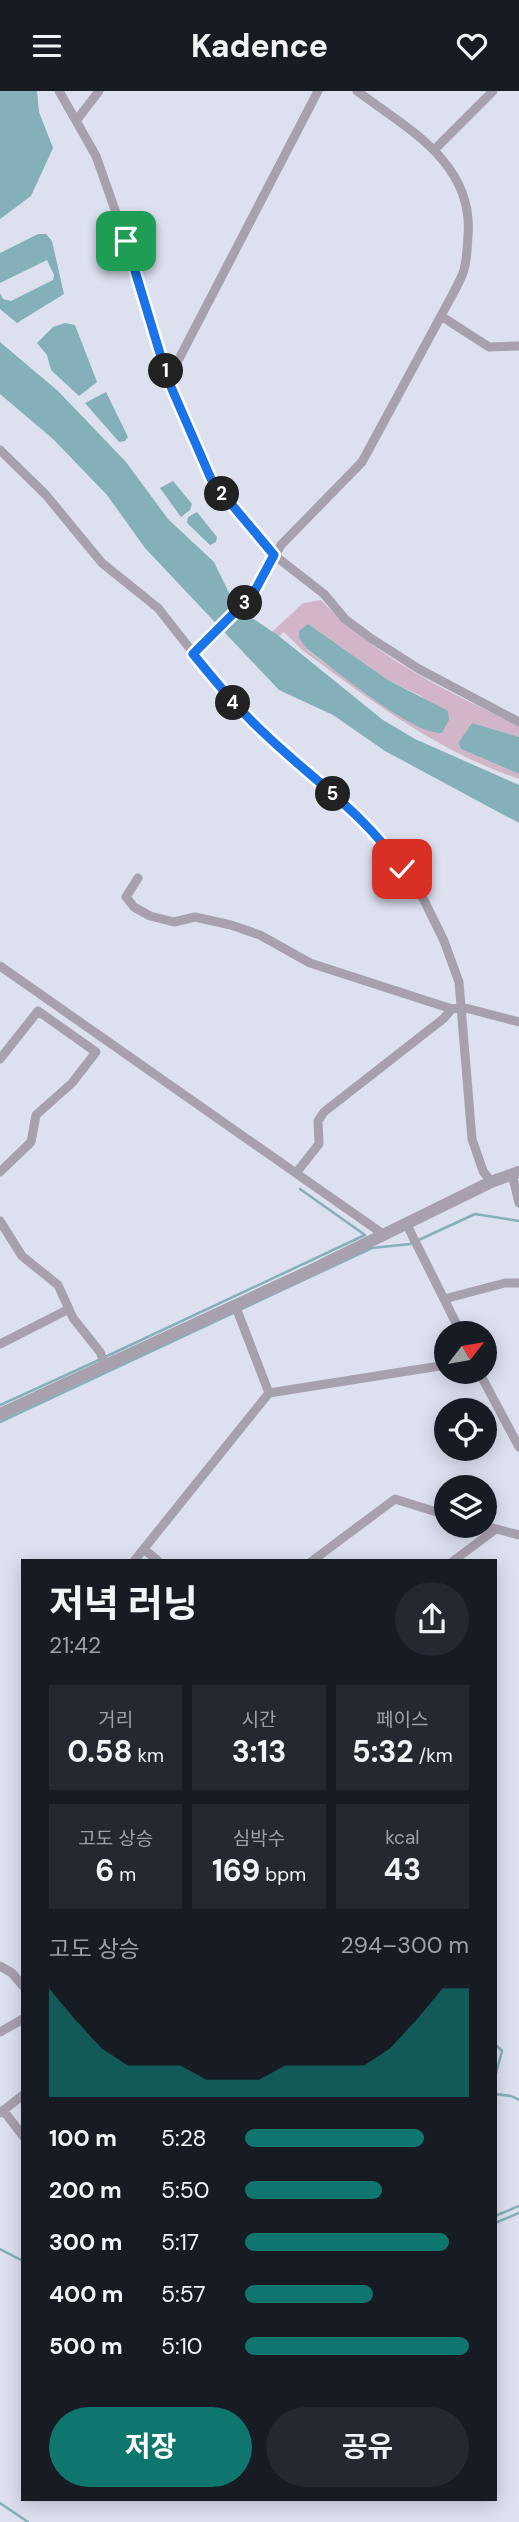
<!DOCTYPE html>
<html lang="ko">
<meta charset="utf-8">
<style>
body{margin:0;font-family:"DM Sans","Noto Sans KR",sans-serif;background:#242831;color:#f1f3f6;height:100vh;display:flex;flex-direction:column;font-size:26px;white-space:nowrap}
*{box-sizing:border-box;margin:0}
p{font-size:23px;color:#9ea1a6}
.icon{flex:none;width:38px;height:38px;fill:none;stroke:currentColor;stroke-width:2;stroke-linecap:round;stroke-linejoin:round}
.map{position:relative;flex:1;overflow:hidden}
.drawer{position:absolute;left:21px;top:1468px;width:476px;height:942px;display:flex;flex-direction:column;background:#171b24;border-radius:0px;box-shadow:0 4px 18px #0003}
.drawer>*{flex:none}
.needle{width:46px;rotate:59deg}
.controls{position:absolute;left:434px;top:1230px;display:grid;gap:14px}
.controls a{display:grid;place-items:center;width:63px;height:63px;border-radius:50%;background:#171b24;box-shadow:0 4px 18px #0003;font-size:35px}
.pin{position:absolute;display:grid;place-items:center;width:60px;height:60px;color:#fff;margin:-30px;border-radius:14px;box-shadow:0 4px 10px #0006}
.km{position:absolute;width:35px;height:35px;margin:-18px;border-radius:50%;background:#222;color:#fff;font-size:19px;line-height:35px;text-align:center}
.round{display:grid;place-items:center;flex:none;width:74px;height:74px;border-radius:37px;background:#242831}
.headline{display:flex;align-items:center;justify-content:space-between;height:119px;padding:0 28px}
h1{font-size:38px;font-weight:700;line-height:52px}
.metrics{display:grid;grid-template-columns:repeat(3,1fr);gap:10px;height:119px;padding:7px 28px}
.metrics div{display:grid;align-content:center;border-radius:0px;background:#242831;text-align:center}
.metrics b{font-size:30px;font-weight:700}
.metrics small{font-size:19px;font-weight:400}
.metrics p{font-size:19px}
.chart{height:196px;padding:14px 28px}
.chart p{display:flex;justify-content:space-between}
.chart svg{width:100%;height:126px;margin-top:7px;fill:#0f766e;opacity:.7}
.cta{display:flex;gap:14px;margin-top:auto;padding:14px 28px}
.cta a{flex:1;height:80px;border-radius:42px;background:#0f766e;color:#fff;font-size:28px;font-weight:700;line-height:80px;text-align:center}
.cta a+a{background:#242831;color:#f1f3f6}
ul{padding:0 28px;list-style:none;font-size:23px}
li{display:grid;grid-template-columns:112px 84px 1fr;align-items:center;height:52px}
li i{height:18px;border-radius:9px;background:#0f766e}
header{display:flex;justify-content:space-between;align-items:center;height:91px;padding:0 28px;background:#171b24;font-size:32px;font-weight:700}
.map>svg:first-child{display:block}
.green{fill:#d2b5c8;fill-rule:evenodd}
.water{fill:#83b0b9}
.lines{fill:none;stroke-linecap:round;stroke-linejoin:round}
.stream{stroke:#83b0b9;stroke-width:2.5}
.minor{stroke:#a7a0af;stroke-width:9}
.tertiary{stroke:#a7a0af;stroke-width:12}
.route-casing{stroke:#fff;stroke-width:14}
.route{stroke:#1a73e8;stroke-width:9}
</style>
<header><svg class="icon" aria-label="menu" viewBox="0 0 24 24"><path d="M4 6h16M4 12h16M4 18h16"/></svg>Kadence<svg class="icon" aria-label="heart" viewBox="0 0 24 24"><path d="M12 20l-8-8c-3-5 5-10 8-4 3-6 11-1 8 4z"/></svg></header>
<div class="map">
<svg width="519" height="2431" viewBox="0 0 519 2431">
<rect width="100%" height="100%" fill="#dde0ef"/>
<!-- green -->
<path class="green" d="M321,509C375,567 449,601 519,635V646L472,632L458,652L461,658L519,683V688C439,661 368,608 301,558L284,541L279,545L272,541L303,512ZM308,533L388,589L423,606L395,622L307,559Z"/>
<!-- water -->
<path class="water" d="M0,0H37L39,21L53,57L31,105L0,128Z
M38,143H46L52,150L64,203L17,232L0,218V202L3,208L11,210L53,189L54,184L47,169L0,192V162Z
M65,232L75,234L97,291L79,305L51,279L47,264L37,252L53,236Z
M0,251L58,300L126,371L168,428L214,471L233,510L243,521L279,545L383,629L415,648L519,694V732L385,660L333,624L279,599L145,457L107,404L53,348L0,303Z
M106,301L128,346L125,350L119,351L85,312Z
M173,390L192,413L190,419L181,426L160,397Z
M197,421L217,446L216,451L210,454L187,432L188,426Z
M308,533L388,589L448,620L449,629L442,642C413,644 334,578 307,558L299,547V540Z
M472,632L519,646V683L461,658L458,652Z"/>
<g class="lines">
<!-- stream -->
<path class="stream" d="M105,1266L365,1144L300,1098
M0,1314L99,1269
M0,1331L372,1157L410,1153L475,1123L519,1130
M495,1953L502,1960L495,1986
M495,2003L511,2005L519,2009
M495,2125L519,2115
M495,2132L519,2122
M0,2158L23,2170
M0,2412L28,2431"/>
<!-- minor -->
<path class="minor" d="M59,0L96,65L126,150L168,289L212,390L230,415L274,464L324,503L345,528L372,548L419,578L519,631
M357,0C408,38 474,72 468,145C467,157 467,171 463,182C457,197 448,211 441,225
M76,30L99,0
M435,58L493,0
M168,289L318,0
M0,359L46,404L102,472L158,517L228,606L382,748L424,809L444,850L459,891L472,1048L483,1080L491,1091
M193,563L253,503L281,454L362,371L441,225L489,256L519,255
M138,787L126,806L134,816L150,825L174,831L195,826L231,834L260,844L310,872L452,918L462,916L519,931
M0,875L383,1143
M0,968L38,920L96,961L72,992L36,1024L31,1051L0,1081
M296,1082L319,1053L318,1030L324,1021L443,928L452,918
M512,1083L519,1112
M0,1130L22,1165L58,1194L73,1227L100,1261L105,1274
M406,1132L461,1242
M444,1208L505,1192H519
M235,1214L269,1302
M0,1253L69,1218
M479,1281L519,1356
M485,1435L519,1444
M144,1458L158,1470
M134,1470L269,1302L446,1274
M312,1470L395,1408L446,1424
M453,1470L496,1438
M0,1875L12,1882L23,1895
M0,1941L23,1928
M3,2019L23,2045
M0,2022L23,2004"/>
<!-- tertiary -->
<path class="tertiary" d="M0,1323L314,1178L491,1091L519,1081"/>
</g>
<g class="lines">
<!-- route casing -->
<g class="route-casing">
<path id="route" d="M126,150L168,289L212,390L274,464L253,503L193,563C216,591 238,618 265,643C312,688 366,724 402,778"/>
</g>
<!-- route -->
<use href="#route" class="route"/>
</g>
</svg>
<div class="controls">
<a><svg class="needle" viewBox="-14 -14 28 28"><path d="M0-13l5 13h-10z" fill="#e53935"/><path d="M0 13l5-13h-10z" fill="#9ea1a6"/></svg></a>
<a><svg class="icon" aria-label="locate" viewBox="0 0 24 24"><circle cx="12" cy="12" r="6"/><path d="M12 2v4M12 18v4M2 12h4M18 12h4"/></svg></a>
<a><svg class="icon" aria-label="layers" viewBox="0 0 24 24"><path d="M12 4l9 5-9 5-9-5zM3 14l9 5 9-5"/></svg></a>
</div>
<div class="pin" style="left:126px;top:150px;background:#1e9e55"><svg class="icon" aria-label="arrive" viewBox="0 0 24 24"><path d="M6 21V4h12l-3 4 3 4H6"/></svg></div>
<div class="pin" style="left:402px;top:778px;background:#d93025"><svg class="icon" aria-label="check" viewBox="0 0 24 24"><path d="M5 12l5 5 9-10"/></svg></div>
<b class="km" style="left:166px;top:280px">1</b>
<b class="km" style="left:222px;top:403px">2</b>
<b class="km" style="left:245px;top:512px">3</b>
<b class="km" style="left:233px;top:612px">4</b>
<b class="km" style="left:333px;top:703px">5</b>
<section class="drawer">
<div class="headline"><div><h1>저녁 러닝</h1><p>21:42</p></div><a class="round"><svg class="icon" aria-label="share" viewBox="0 0 24 24"><path d="M12 15V3M7 8l5-5 5 5M5 13v7h14v-7"/></svg></a></div>
<div class="metrics">
<div><p>거리</p><b>0.58<small> km</small></b></div>
<div><p>시간</p><b>3:13</b></div>
<div><p>페이스</p><b>5:32<small> /km</small></b></div>
</div>
<div class="metrics">
<div><p>고도 상승</p><b>6<small> m</small></b></div>
<div><p>심박수</p><b>169<small> bpm</small></b></div>
<div><p>kcal</p><b>43</b></div>
</div>
<div class="chart"><p><span>고도 상승</span>294–300 m</p>
<svg viewBox="0 0 160 44" preserveAspectRatio="none"><path d="M0 44V6L10 17L20 27L30 33L40 33L50 33L60 38L70 38L80 38L90 33L100 33L110 33L120 33L130 27L140 17L150 6L160 6V44z"/></svg>
</div>
<ul>
<li><b>100 m</b>5:28<i style="width:80%"></i></li>
<li><b>200 m</b>5:50<i style="width:61%"></i></li>
<li><b>300 m</b>5:17<i style="width:91%"></i></li>
<li><b>400 m</b>5:57<i style="width:57%"></i></li>
<li><b>500 m</b>5:10<i style="width:100%"></i></li>
</ul>
<div class="cta"><a>저장</a><a>공유</a></div>
</section>
</div>
